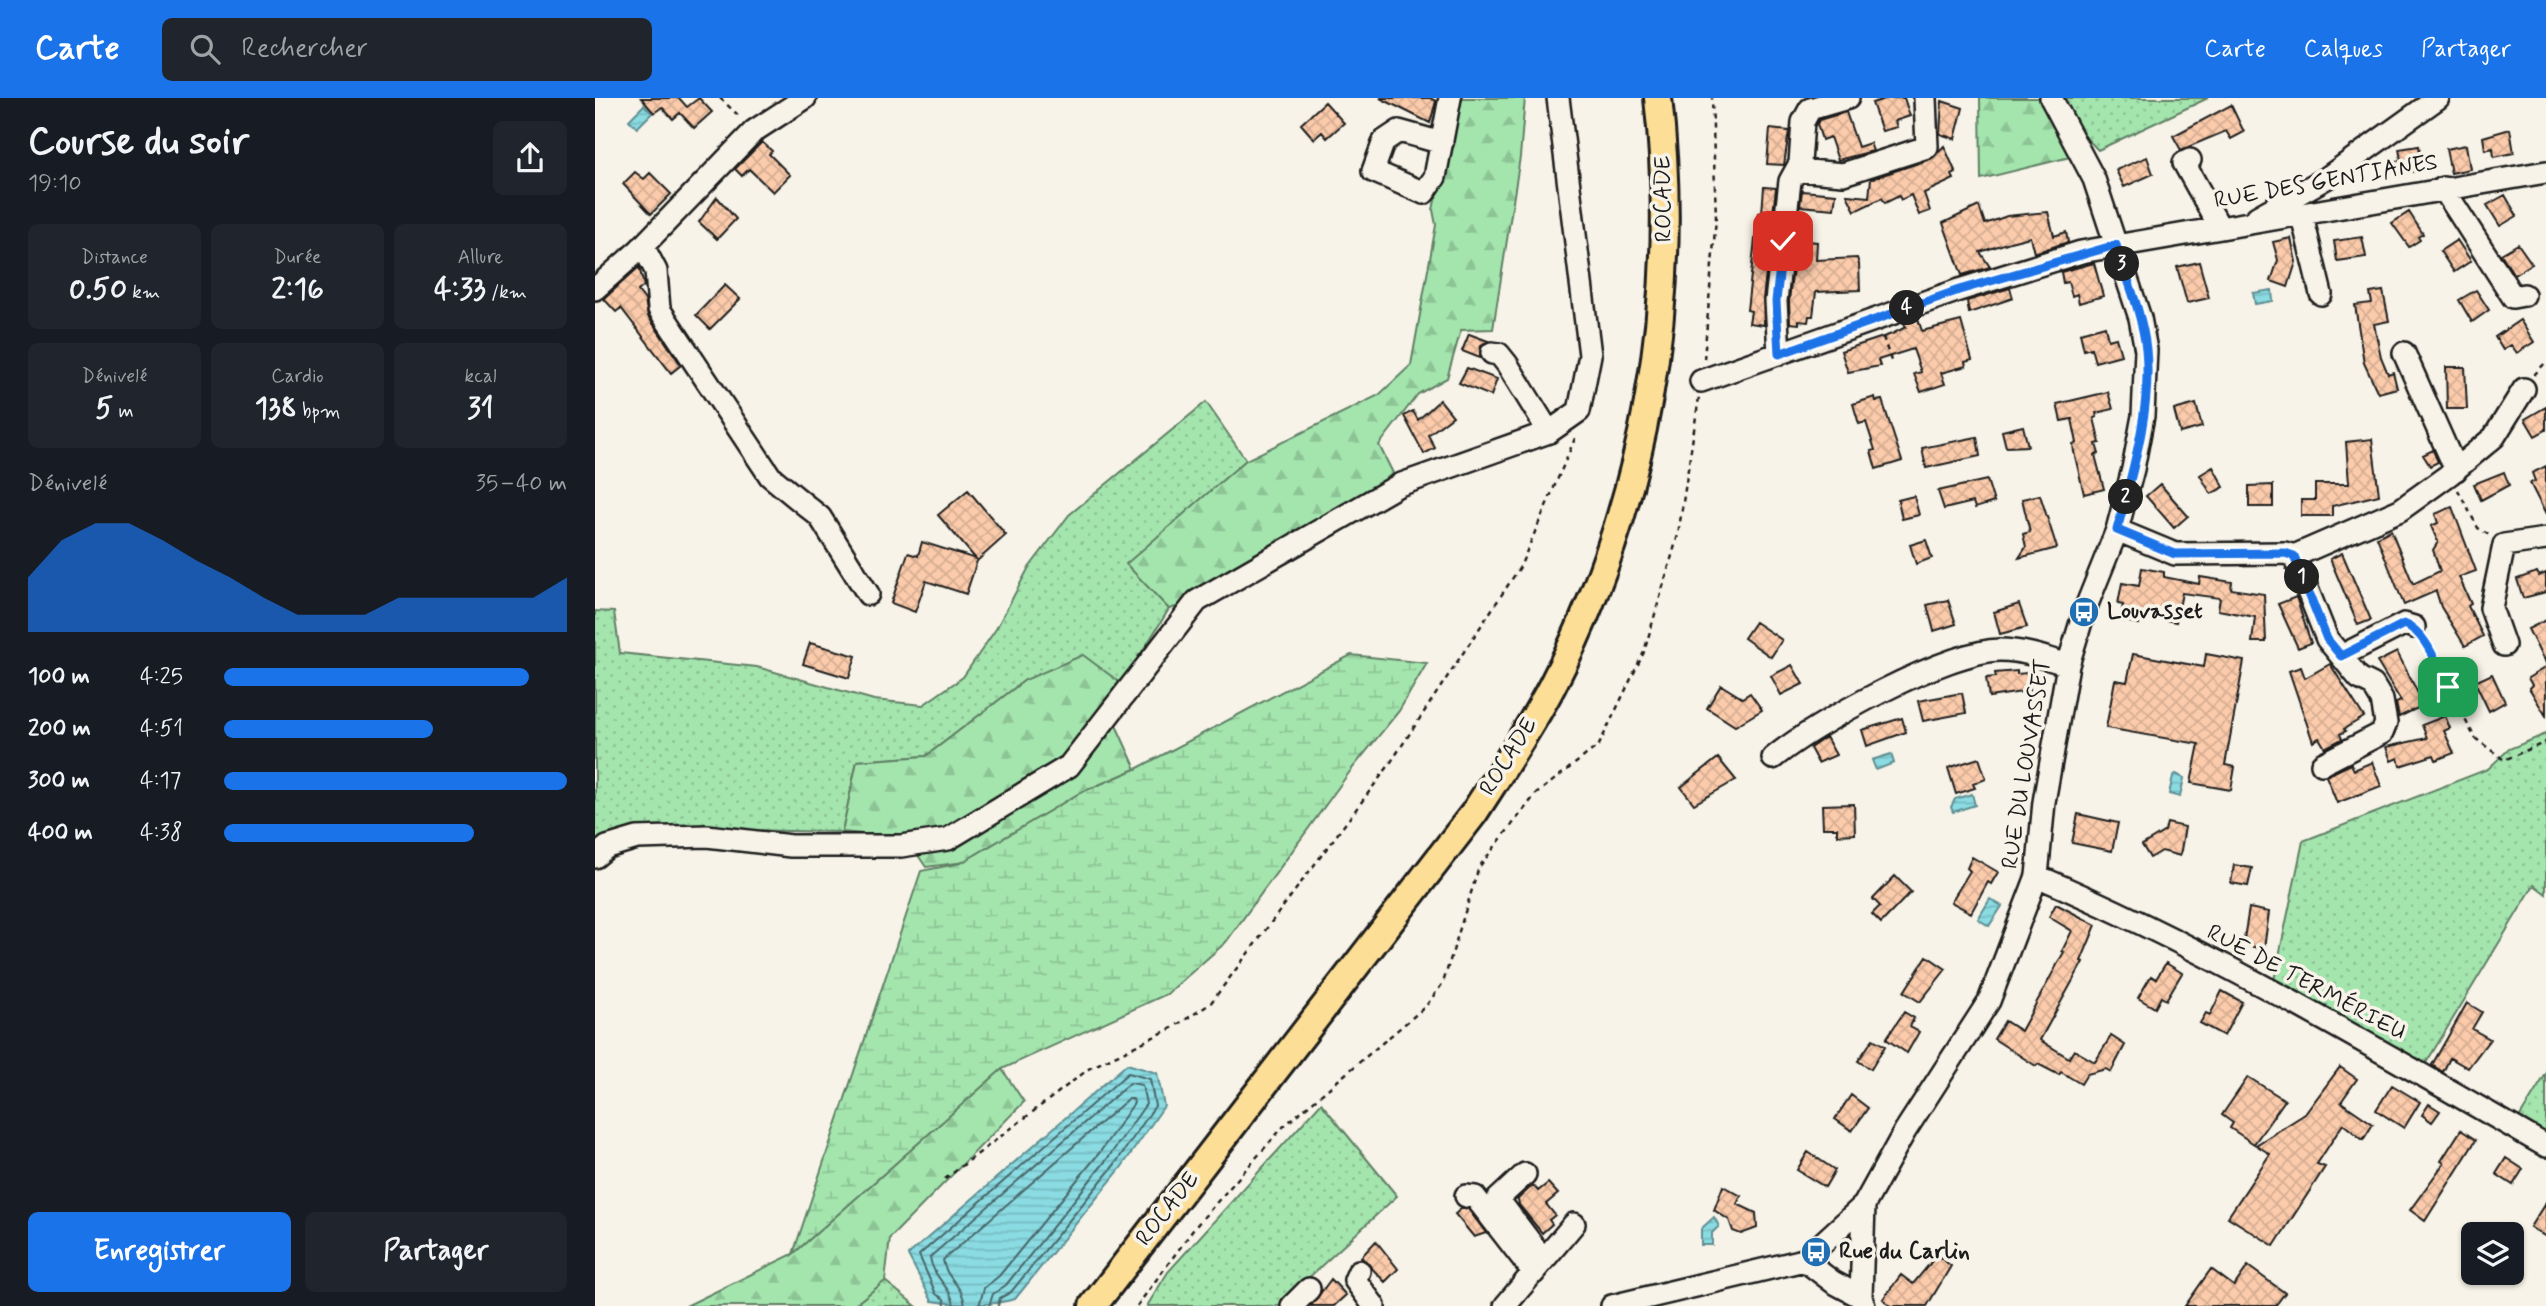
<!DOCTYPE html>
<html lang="fr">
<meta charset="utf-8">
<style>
body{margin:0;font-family:Mynerve,sans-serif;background:#20242c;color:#f1f3f6;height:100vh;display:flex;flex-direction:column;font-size:26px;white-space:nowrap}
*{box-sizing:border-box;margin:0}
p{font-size:23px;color:#9ea1a6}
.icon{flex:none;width:38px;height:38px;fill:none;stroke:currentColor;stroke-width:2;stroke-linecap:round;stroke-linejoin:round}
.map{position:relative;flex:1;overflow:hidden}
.drawer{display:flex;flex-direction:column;background:#171b24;width:595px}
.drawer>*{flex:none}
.fabs{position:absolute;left:1866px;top:1124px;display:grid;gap:14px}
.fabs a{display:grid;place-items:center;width:63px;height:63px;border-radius:10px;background:#171b24;box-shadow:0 2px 5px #0004;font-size:35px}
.pin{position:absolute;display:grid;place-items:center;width:60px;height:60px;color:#fff;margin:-30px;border-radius:14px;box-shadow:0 4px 10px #0006}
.km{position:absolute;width:35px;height:35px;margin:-18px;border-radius:50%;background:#222;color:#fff;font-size:19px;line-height:35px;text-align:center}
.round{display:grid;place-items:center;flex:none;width:74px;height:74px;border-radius:10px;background:#20242c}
.overview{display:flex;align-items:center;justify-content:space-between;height:119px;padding:0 28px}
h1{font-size:38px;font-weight:700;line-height:52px}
.figures{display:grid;grid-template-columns:repeat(3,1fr);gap:10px;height:119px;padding:7px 28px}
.figures div{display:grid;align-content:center;border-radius:10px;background:#20242c;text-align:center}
.figures b{font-size:30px;font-weight:700}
.figures small{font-size:19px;font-weight:400}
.figures p{font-size:19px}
.chart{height:196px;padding:14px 28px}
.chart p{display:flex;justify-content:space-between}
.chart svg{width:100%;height:126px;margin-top:7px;fill:#1a73e8;opacity:.7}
.primary-button{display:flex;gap:14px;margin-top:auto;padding:14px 28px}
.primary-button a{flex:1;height:80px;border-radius:10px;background:#1a73e8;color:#fff;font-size:28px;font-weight:700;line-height:80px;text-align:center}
.primary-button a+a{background:#20242c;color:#f1f3f6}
ul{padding:0 28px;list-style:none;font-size:23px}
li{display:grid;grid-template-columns:112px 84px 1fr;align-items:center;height:52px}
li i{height:18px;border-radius:9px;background:#1a73e8}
header{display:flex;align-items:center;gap:42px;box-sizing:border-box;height:98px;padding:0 35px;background:#1a73e8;color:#fff}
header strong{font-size:33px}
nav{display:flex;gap:38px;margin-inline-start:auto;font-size:24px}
.search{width:490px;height:63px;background:#20242c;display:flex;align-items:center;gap:18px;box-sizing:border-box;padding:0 24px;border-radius:10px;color:#9ea1a6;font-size:26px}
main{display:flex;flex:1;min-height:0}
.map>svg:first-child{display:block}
.grass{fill:url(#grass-dots);stroke:#608065;stroke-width:2}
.forest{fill:url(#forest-firs);stroke:#608065;stroke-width:2}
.wetland{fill:url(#wetland-marsh);stroke:#608065;stroke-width:2}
.water{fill:url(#water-rules);stroke:#5e8f93;stroke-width:2}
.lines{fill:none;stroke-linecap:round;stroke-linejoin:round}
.shore{stroke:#48686b;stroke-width:2}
.building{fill:url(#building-cross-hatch);stroke:#1c1c1c;stroke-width:2}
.minor-casing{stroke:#1c1c1c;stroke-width:26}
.major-casing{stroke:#1c1c1c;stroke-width:32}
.path{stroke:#1c1c1c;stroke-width:2.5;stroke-dasharray:5 5;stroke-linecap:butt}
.minor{stroke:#f7f3e8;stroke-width:21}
.major{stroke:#fdde96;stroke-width:26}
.route-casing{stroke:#fff;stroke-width:14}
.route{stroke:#1a73e8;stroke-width:9}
.labels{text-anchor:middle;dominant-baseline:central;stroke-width:7;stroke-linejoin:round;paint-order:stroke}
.street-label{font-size:23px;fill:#1c1c1c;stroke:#f7f3e8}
.poi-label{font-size:23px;font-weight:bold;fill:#1c1c1c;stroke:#f7f3e8;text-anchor:start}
</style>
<header>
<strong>Carte</strong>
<div class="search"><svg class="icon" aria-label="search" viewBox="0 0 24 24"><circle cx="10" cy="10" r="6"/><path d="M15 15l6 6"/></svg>Rechercher</div>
<nav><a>Carte</a><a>Calques</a><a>Partager</a></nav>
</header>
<main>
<section class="drawer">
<div class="overview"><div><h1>Course du soir</h1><p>19:10</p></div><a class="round"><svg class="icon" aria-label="share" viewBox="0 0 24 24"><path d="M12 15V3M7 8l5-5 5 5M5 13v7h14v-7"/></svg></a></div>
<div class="figures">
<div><p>Distance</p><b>0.50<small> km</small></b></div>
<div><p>Durée</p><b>2:16</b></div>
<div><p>Allure</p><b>4:33<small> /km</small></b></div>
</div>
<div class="figures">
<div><p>Dénivelé</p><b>5<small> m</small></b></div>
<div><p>Cardio</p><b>138<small> bpm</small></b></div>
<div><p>kcal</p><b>31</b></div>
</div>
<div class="chart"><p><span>Dénivelé</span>35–40 m</p>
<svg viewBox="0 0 160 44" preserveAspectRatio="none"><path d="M0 44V25L10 12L20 6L30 6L40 12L50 19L60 25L70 32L80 38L90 38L100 38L110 32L120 32L130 32L140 32L150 32L160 25V44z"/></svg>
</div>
<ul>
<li><b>100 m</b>4:25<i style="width:89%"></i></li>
<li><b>200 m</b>4:51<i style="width:61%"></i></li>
<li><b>300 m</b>4:17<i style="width:100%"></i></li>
<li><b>400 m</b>4:38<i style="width:73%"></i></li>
</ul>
<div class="primary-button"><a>Enregistrer</a><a>Partager</a></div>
</section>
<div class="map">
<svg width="1951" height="1208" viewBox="0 0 1951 1208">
<defs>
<pattern id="grass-dots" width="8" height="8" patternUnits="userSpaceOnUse" patternTransform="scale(1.75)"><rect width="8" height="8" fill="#a4e5ae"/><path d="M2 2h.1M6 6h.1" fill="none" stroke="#8dc495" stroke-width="1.8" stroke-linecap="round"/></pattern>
<pattern id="forest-firs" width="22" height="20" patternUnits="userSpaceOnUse" patternTransform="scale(1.75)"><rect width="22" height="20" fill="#a4e5ae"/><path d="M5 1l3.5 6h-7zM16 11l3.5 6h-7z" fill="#8dc495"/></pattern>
<pattern id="wetland-marsh" width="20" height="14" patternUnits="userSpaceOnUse" patternTransform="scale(1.75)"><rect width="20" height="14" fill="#a4e5ae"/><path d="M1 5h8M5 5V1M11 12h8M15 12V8" fill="none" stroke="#8dc495"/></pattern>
<pattern id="water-rules" width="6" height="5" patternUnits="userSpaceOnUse" patternTransform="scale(1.75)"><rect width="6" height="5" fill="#8adbe2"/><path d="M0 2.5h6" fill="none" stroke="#76bbc1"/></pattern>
<pattern id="building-cross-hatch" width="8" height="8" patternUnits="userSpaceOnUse" patternTransform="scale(1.75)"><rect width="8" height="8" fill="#fbcbab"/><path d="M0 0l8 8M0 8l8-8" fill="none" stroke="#d7ae93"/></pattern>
</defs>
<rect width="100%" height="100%" fill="#f7f3e8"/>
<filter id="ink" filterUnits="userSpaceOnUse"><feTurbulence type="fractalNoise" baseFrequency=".0143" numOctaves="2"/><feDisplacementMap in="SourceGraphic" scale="14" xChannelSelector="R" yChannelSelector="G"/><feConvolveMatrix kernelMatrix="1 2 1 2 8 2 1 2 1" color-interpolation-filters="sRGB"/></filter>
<g filter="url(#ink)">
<!-- grass -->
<path class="grass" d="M1468,0H1613L1503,52L1481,29Z
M611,304L651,362L532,466L574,511L527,586L430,582L331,658L262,663L247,734L48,730L0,741V513L19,514L25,555L162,569L279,602L328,607L368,579L401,531L433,471L474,417Z
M1951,636V796L1939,787L1828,970L1678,887L1708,743L1893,671L1914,651Z
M1951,976V1042L1922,1023Z
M726,1005L802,1098L683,1208H552L573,1174Z
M290,1183L321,1208H258Z"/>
<!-- forest -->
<path class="forest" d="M861,0H930L925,59L898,231L866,232L852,280L823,296L784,347L804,387L602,503L574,511L531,466L651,362L784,297L816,267L841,127L838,112Z
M1385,0H1448L1475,59L1386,81Z
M488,557L527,586L520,625L541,671L485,695L370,764L331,769L311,740L247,734L262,663L331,658L430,582Z
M407,971L429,1004L295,1140L290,1183L258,1208H91L198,1156Z"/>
<!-- wetland -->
<path class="wetland" d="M756,557L832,565L804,613L756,672L631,844L572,896L407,971L198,1156L326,773L366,765L485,695L541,671Z"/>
<!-- water -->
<path class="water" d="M49,7L57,15L42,30L34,22Z
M1677,192L1678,203L1660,206L1658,195Z
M1296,656L1299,665L1281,672L1277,662Z
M1581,676L1589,680L1585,699L1574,696L1578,678Z
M1377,696L1380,707L1358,714L1356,709L1360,701Z
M1395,801L1407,808L1394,828L1383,821Z
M532,966L562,975L569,1008L526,1070L420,1201C395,1208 364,1208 337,1203L313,1157Z
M1119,1119L1124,1128L1117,1135V1147H1106V1131Z"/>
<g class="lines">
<!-- shore -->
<path class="shore" d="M350,1208L349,1201L341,1196L324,1157L533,975L555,981L560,1008L520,1066L416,1194L405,1200L403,1208
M359,1208C358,1191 337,1179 335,1159L535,985L547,987L551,1006L513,1060L411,1187L398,1196L394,1208
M370,1208C369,1188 350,1180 348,1162L533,1001H538L539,1005L505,1054L404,1178L389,1190L384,1208"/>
</g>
<!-- building -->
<path class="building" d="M46,0H84L92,9L104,0L117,14L99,30L85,15L78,21L67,9L59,15Z
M785,0H835L841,3L835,25Z
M1293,0H1309L1315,18L1300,23L1302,29L1287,33L1277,5Z
M1347,3L1368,10L1360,41L1345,36Z
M730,4L749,25L732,40L727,34L719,41L706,26Z
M1636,7L1649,34L1636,41L1631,33L1586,52L1578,38Z
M1251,14L1263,49L1275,45L1278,53L1243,62L1235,39L1227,42L1222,26L1224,22Z
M1175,31L1194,33L1189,67L1172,66Z
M1915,31L1919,55L1899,59L1898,50L1890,52L1888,39Z
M167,44L177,53L174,56L195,77L178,94L154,71L147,78L140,71Z
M1871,47L1875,71L1856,75L1851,51Z
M1349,48L1361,75L1357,77L1359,81L1329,95L1335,113L1324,117L1316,97L1306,102L1304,98L1290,105L1287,100L1260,113L1252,97L1274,99L1276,81L1336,61Z
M1824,48L1828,72L1803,76L1798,73L1797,64L1806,62L1804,51Z
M1552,59L1558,76L1529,89L1521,72Z
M40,74L49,81L55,75L76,96L56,116L28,86Z
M1169,89L1181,90L1168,201L1169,227L1154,225L1156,213L1152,212L1163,115H1167Z
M1207,93L1241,96L1239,111L1205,108Z
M1910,97L1922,118L1905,128L1892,107Z
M122,99L141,121L122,141L104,124Z
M1384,108L1390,126L1412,118L1453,114L1459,138L1471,134L1473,144L1439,155L1435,139L1415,144L1385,154L1395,169L1367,177L1348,125Z
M1814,114L1828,136L1823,139L1825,142L1814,149L1797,125Z
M1767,139L1771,159L1742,163L1739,143Z
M1696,140L1701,164L1693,189L1676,183L1683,162L1678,144Z
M1201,142L1222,144L1221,162L1262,160L1264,166L1265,192L1221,194L1218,218H1214L1213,224L1204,223V226L1195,225L1194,203Z
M1862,142L1876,163L1859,174L1845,153Z
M1923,146L1937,166L1919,177L1906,156Z
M1604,164L1614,200L1592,205L1582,169Z
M1499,165L1508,198L1484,205L1482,196L1477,198L1473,184L1468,185L1466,174Z
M44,169L49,188L43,193L50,202L53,218L86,267L76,275L26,210L21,214L9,201Z
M130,187L145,201L115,231L101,217Z
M1415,190L1418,200L1374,215L1372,203Z
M1881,192L1894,212L1877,224L1864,202Z
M1788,193L1794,223L1779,226L1786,259L1793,276L1798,274L1802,290L1783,295L1769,265L1760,207L1777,205L1775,195Z
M1323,221L1327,233L1366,223L1377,262L1370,264L1371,268L1346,275L1350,286L1326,294L1319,276L1326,274L1318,251L1283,262L1285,268L1253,274L1246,253L1297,236L1311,229L1309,225Z
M1925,222L1939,244L1922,255L1916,247L1908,252L1900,239Z
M1510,228L1513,242L1521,240L1526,257L1500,264L1496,250L1489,252L1485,235Z
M874,236L893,243L886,247L885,260L867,253Z
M1851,269H1870L1872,311H1852Z
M872,270L902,281L896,298L864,285Z
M1513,294L1518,311L1501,315L1502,319L1499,320L1505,345L1501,346L1504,356L1500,357L1509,391L1489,396L1479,354L1478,346L1482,345L1477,321L1466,323L1462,306Z
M1280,299L1281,303L1287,302L1307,363L1281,371L1276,353L1280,352L1271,324L1264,326L1258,306Z
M845,302L858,318L833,337L840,350L829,356L809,318L818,313L823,322Z
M1601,306L1607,329L1585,335L1579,312Z
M1951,309V332L1940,338L1930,321Z
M1428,328L1433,348L1411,349L1407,333Z
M1382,339L1385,358L1331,370L1327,350Z
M1777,341L1784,397L1737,408V418H1706V402H1720V386H1754L1751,344Z
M1838,352L1843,364L1835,368L1828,357Z
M1951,368V417L1935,385L1940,383L1937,375Z
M1618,369L1629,389L1616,396L1605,377Z
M1909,374L1914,387L1886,402L1879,386Z
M1392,382L1399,404L1380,410L1378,404L1349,411L1343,393Z
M1565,386L1593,418L1579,430L1551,398Z
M1678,387V409H1654V388Z
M373,392L411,437L382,463L371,496L331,483L320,514L296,505L313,455L323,458L327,444L381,461L343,417Z
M1445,397L1462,450L1424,460L1431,449L1428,436L1435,434L1427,401Z
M1319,398L1324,417L1307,421L1303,402Z
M1857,409L1881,473L1864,479L1876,506L1873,508L1888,538L1870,548L1846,509L1841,493L1809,507L1782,439L1796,432L1818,486L1845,473L1838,452L1843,444L1836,428L1843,425L1840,416Z
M1331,442L1337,460L1321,466L1315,447Z
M1747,455L1776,522L1763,527L1735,461Z
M1547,470L1569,474V479L1604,486L1605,479L1637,484L1636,491L1669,496L1671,544H1657L1660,519L1623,512L1625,500L1587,495L1581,524L1546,517L1544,526L1525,522L1528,507L1523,506L1527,485L1544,488Z
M1942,474L1944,478L1951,475V494L1928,500L1922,481Z
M1701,499L1716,545L1703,550L1683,506Z
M1353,502L1361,526L1339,533L1332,507Z
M1424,506L1432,529L1405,536L1399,514Z
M1951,522V567L1933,531Z
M1160,524L1187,542L1176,559L1149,540Z
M215,545L261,558L254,580L208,566Z
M1802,554L1829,607L1804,619L1801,605L1806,603L1782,564Z
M1538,556L1609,569L1611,556L1649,563L1630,667L1640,669L1636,692L1596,685L1604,646L1511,630L1520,582L1532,584Z
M1735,566L1769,619L1749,631L1751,633L1745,636L1747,641L1730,650L1724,640L1718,644L1694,573L1706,569L1710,580Z
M1197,567L1208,586L1186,597L1176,578Z
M1951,569V618L1934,590L1937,587L1933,580Z
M1422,573V576L1432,575L1434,593L1394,599L1391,580L1401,579L1400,575Z
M1897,576L1910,604L1894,613L1880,584Z
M1126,587L1147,600L1155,595L1167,612L1140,628L1112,610Z
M1367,595L1371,615L1328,623L1323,603Z
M1850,618L1855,630L1849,633L1859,655L1841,662L1839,657L1805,668L1803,660L1796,663L1791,649L1832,640L1827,627Z
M1307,620L1311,634L1272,648L1267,632Z
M1231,639L1241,657L1223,665L1215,650Z
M1123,660L1141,682L1099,706L1086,689Z
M1384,660L1391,681L1378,686L1380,690L1361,696L1353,670Z
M1777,664L1786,688L1742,705L1731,678L1756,666L1759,672Z
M1259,706L1260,736L1242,737V730H1228L1227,707Z
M1483,716L1523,725L1517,753L1477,745Z
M1572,725L1590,729L1585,758L1567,753L1555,760L1547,747L1570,733Z
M1377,759L1403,774L1396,786L1393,784L1376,815L1356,804L1375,773L1372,770Z
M1639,767L1657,770L1653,788L1636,785Z
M1300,778L1316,794L1286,825L1277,816L1285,808L1278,801Z
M1461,806L1501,827L1486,863L1488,864L1445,942L1474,960L1479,952L1500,964L1516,938L1530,947L1516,974L1511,971L1492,976L1486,986L1466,974L1464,977L1443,966L1441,968L1399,941L1410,923L1426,933L1469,854L1467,853L1477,833L1454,819Z
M1654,810L1674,814L1669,851L1648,847Z
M1332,858L1351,871L1325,904L1309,894Z
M1571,865L1587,875L1571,902L1566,899L1560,910L1543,900L1556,878L1561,881Z
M1627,893L1647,904L1629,938L1605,925L1611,915L1615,917Z
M1872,905L1887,914L1877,931L1895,941L1873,970L1855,960L1848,974L1837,967Z
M1309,914L1319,920L1315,929L1324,934L1312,955L1291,941Z
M1278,941L1290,948L1276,971L1263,963Z
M1745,969L1762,981L1746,1004L1778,1026L1768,1042L1748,1026L1722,1066L1730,1069L1679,1148L1633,1119L1675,1056L1661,1047L1710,1016Z
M1653,979L1690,1002L1659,1046L1635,1030L1638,1025L1627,1017Z
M1797,987L1825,1004L1809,1030L1781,1012Z
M1256,997L1273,1010L1257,1033L1240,1021Z
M1834,1006L1845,1013L1837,1024L1827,1017Z
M1866,1032L1881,1042L1830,1123L1815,1112L1849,1065L1846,1063Z
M1213,1054L1240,1072L1230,1089L1202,1072Z
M1911,1060L1928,1071L1918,1087L1901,1076Z
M953,1085L963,1096L951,1106L960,1117L954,1122L957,1126L947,1135L924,1107L923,1101L938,1087L943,1093Z
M1128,1088L1146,1098L1142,1106L1161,1115L1162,1130L1146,1136L1138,1133L1134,1122L1119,1112Z
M1951,1104V1139L1935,1129Z
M867,1110L873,1111L891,1135L879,1139L860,1116Z
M781,1143L803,1171L790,1184L766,1159Z
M1342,1157L1356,1168L1332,1208H1295L1288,1201L1306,1177L1318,1186Z
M1653,1168L1690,1195L1680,1208H1590L1616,1171L1639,1188Z
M736,1181L751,1197L739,1208H716Z"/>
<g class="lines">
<!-- minor casing -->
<g class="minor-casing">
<path id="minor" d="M847,45L804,33L789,43L778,73L829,95L840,79L855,0
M1595,62L1589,65L1625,130
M1202,72L1248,76L1332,49L1330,0
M1848,90L1918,199L1929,197
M1707,118L1726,196
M1662,119L1733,79L1843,0
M48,148L61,173L64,211L175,378L225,419L273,496
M0,191L44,152L159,33L210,0
M897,255L904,256L912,266L954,334
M1809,255L1861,372
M1184,256L1181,203L1195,83L1205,65L1208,24L1215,11L1253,0
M1106,283L1364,192L1486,154L1951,74
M1522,432L1580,456L1690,455L1699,458L1805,412L1855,376L1899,339L1929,291
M1699,458L1732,541L1746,558L1809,526L1819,529
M1909,547L1896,510L1909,447L1951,441
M1178,660C1220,625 1351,553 1405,552C1428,552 1451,560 1473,567
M1727,666L1787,635L1791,625L1787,602L1778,587L1764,580L1746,558
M0,759L12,749L42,740L112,738L196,748H306L353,741L474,668L602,503L804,387L954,334L984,313L995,257L963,0
M1442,778C1618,853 1785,953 1951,1048
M930,1076L903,1101L949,1162
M871,1098L880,1099L939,1175
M1209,1162L1238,1184L1266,1199
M764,1173L760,1182L779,1208
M697,1208L714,1191
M910,1208L979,1126
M1017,1208L1209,1162L1269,1107
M1269,1208L1266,1199L1269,1107L1310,1033L1394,903L1442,778L1449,704L1473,567L1489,514L1522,432L1538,371L1548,318L1551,252L1545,220L1499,81L1456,0"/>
</g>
<!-- major casing -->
<g class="major-casing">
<path id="major" d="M498,1208L879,715C906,673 934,632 957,588C1050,408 1086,201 1063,0"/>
</g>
<!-- path -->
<path class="path" d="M125,0L145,19
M1288,239L1297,266
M1109,261L1121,120L1117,0
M1939,277L1951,264
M1863,392L1883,430L1894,437
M1828,543L1880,640L1909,662L1951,644
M350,1081L495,970L577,930L615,906L792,670L925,469L981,338
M542,1208L601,1128L689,1028L831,908L848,885L884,769L941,696L1004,647L1049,554L1083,437L1104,299"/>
<!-- minor -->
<use href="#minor" class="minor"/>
<!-- major -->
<use href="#major" class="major"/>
</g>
</g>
<g class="lines" filter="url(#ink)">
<!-- route casing -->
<g class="route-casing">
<path id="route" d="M1188,143L1181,203L1184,256L1364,192L1521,147C1532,181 1547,215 1551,251C1557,312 1537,375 1522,432L1580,456L1690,455L1699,458L1732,541L1746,558L1809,526C1831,533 1842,569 1853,589"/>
</g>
<!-- route -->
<use href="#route" class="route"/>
</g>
<!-- icons -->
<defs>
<g id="bus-disc" transform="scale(1.575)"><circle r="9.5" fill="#1f6fb2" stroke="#f7f3e8"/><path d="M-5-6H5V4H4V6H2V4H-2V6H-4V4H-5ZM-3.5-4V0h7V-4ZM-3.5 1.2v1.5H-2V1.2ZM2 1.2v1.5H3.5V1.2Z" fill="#fff"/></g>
</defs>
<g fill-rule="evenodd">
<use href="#bus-disc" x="1489" y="514"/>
<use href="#bus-disc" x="1221" y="1154"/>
</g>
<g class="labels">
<!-- street labels -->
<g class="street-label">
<text transform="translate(1731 84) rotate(-10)">RUE DES GENTIANES</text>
<text transform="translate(1069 101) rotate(-91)">ROCADE</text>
<text transform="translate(914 659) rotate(-58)">ROCADE</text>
<text transform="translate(1432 666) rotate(-81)">RUE DU LOUVASSET</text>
<text transform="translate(1711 885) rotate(28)">RUE DE TERMÉRIEU</text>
<text transform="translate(573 1111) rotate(-52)">ROCADE</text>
</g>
<!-- poi labels -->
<g class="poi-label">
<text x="1512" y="514">Louvasset</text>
<text x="1244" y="1154">Rue du Carlin</text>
</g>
</g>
</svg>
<div class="fabs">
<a><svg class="icon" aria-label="layers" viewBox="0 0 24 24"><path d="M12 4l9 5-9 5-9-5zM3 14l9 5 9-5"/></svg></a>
</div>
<div class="pin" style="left:1853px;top:589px;background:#1e9e55"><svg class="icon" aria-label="arrive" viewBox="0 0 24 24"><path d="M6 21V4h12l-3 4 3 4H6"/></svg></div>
<div class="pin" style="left:1188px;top:143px;background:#d93025"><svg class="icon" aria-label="check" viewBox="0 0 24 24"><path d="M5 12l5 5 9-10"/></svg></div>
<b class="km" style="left:1707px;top:479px">1</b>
<b class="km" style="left:1531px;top:399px">2</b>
<b class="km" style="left:1527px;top:166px">3</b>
<b class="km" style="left:1312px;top:210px">4</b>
</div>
</main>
